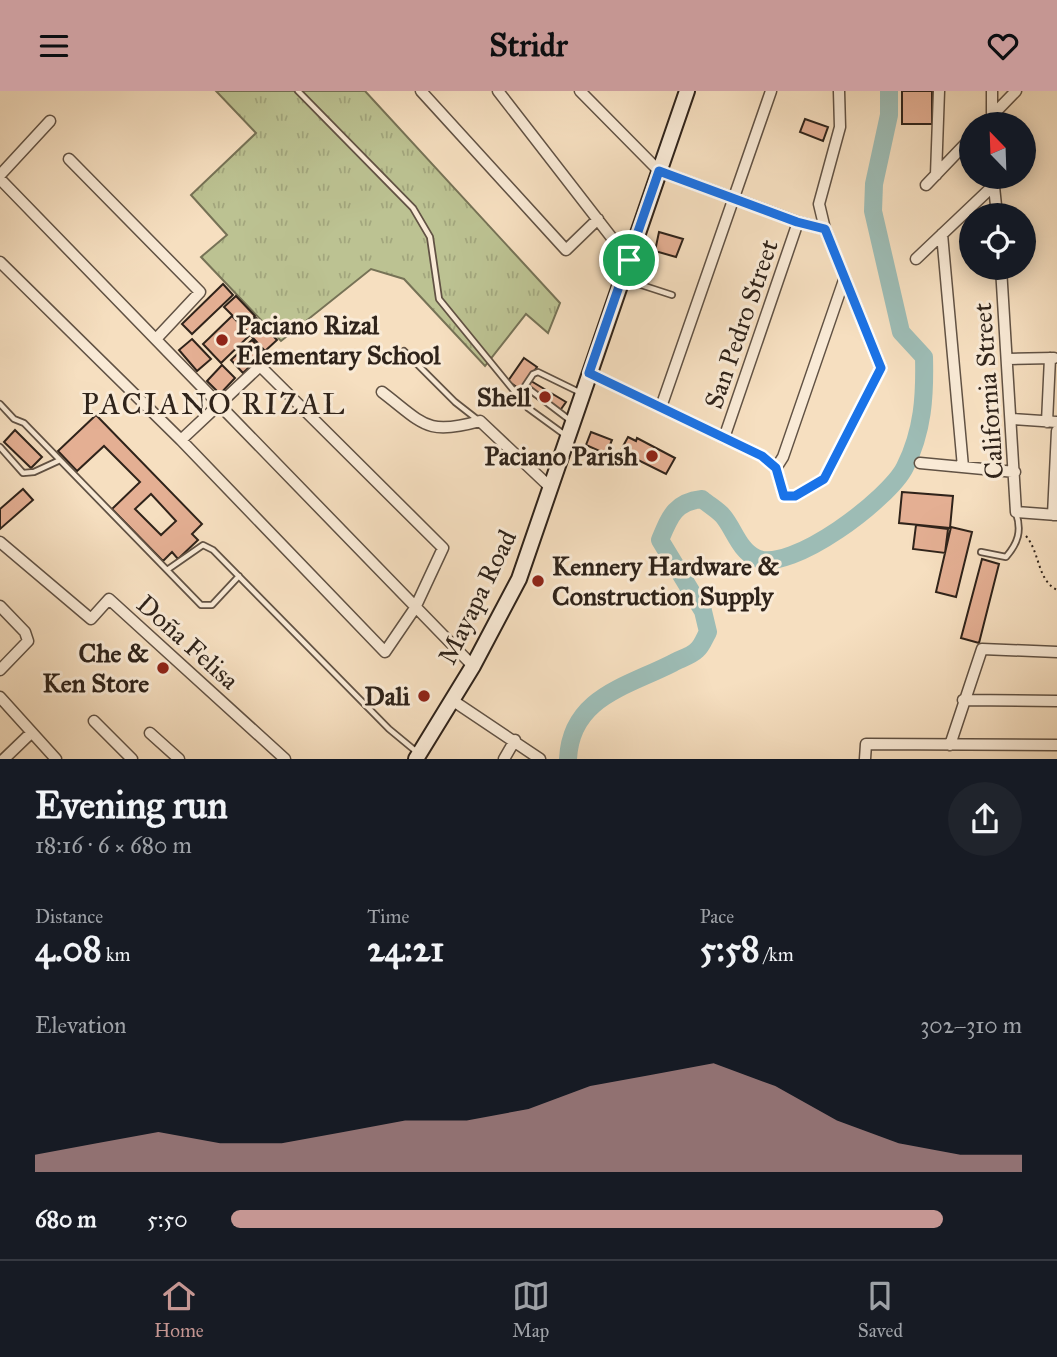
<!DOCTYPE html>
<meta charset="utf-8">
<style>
body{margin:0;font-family:"IM FELL Great Primer",serif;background:#20242c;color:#f1f3f6;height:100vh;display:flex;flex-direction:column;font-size:26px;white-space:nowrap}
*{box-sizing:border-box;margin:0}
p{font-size:23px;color:#9ea1a6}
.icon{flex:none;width:38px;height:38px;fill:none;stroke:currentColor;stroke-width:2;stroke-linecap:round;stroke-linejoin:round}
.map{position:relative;height:668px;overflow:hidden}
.details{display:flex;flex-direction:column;background:#171b24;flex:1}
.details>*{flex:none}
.needle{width:46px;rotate:337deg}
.controls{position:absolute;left:959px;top:21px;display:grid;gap:14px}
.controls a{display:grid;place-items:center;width:77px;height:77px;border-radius:50%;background:#171b24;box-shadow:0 4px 18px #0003;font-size:35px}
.pin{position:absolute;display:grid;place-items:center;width:60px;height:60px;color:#fff;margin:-30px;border:4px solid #fff;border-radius:50%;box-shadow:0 2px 7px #0007}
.round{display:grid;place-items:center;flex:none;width:74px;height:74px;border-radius:37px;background:#20242c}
.overview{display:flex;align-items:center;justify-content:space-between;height:119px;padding:0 35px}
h1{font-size:38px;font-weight:800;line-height:52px}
.figures{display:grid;grid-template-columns:repeat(3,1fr);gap:10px;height:119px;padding:7px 35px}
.figures div{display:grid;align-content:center}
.figures b{font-size:35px;font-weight:800}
.figures small{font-size:19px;font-weight:400}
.figures p{font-size:19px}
.chart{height:196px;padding:14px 35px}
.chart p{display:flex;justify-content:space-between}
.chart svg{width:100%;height:126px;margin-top:7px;fill:#c59692;opacity:.7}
ul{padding:0 35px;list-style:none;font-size:23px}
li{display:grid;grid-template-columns:112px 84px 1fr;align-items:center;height:52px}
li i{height:18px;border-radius:9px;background:#c59692}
header{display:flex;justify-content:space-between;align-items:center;height:91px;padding:0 35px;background:#c59692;color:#111;font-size:32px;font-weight:800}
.dock{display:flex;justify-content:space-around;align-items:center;height:98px;border-top:2px solid #363941;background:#171b24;font-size:19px;color:#9ea1a6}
.dock a{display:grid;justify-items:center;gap:4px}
.dock .selected{color:#c59692}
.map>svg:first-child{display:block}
.grass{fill:url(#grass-tufts);stroke:#767256;stroke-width:2}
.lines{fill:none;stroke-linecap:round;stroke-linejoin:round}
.river{stroke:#9dbcb5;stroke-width:18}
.building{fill:#e4af93;stroke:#2f231a;stroke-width:2;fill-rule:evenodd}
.lane-casing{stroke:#615244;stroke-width:8}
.street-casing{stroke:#615244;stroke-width:13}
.secondary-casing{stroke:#2f231a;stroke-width:18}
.path{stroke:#2f231a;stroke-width:2;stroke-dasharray:2 3.5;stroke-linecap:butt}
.lane{stroke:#f9ead6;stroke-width:4.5}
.street{stroke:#f9ead6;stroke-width:10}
.secondary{stroke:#f9ead6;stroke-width:14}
.route-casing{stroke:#fff;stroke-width:14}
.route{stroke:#1a73e8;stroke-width:9}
.poi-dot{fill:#8f2418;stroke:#f9ead6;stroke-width:2.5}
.labels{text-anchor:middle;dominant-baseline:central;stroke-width:6;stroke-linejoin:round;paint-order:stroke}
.street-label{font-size:26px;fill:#2f231a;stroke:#f9ead6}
.poi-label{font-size:26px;font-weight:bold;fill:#2f231a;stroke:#f9ead6;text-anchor:end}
.quarter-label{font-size:30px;letter-spacing:2px;fill:#2f231a;stroke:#f9ead6}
</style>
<header><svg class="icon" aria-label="menu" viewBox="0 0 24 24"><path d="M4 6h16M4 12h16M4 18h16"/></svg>Stridr<svg class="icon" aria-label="heart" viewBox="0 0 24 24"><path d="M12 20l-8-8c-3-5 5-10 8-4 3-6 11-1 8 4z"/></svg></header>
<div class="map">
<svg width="1057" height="668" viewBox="0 0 1057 668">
<defs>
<pattern id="grass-tufts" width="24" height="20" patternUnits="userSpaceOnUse" patternTransform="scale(1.75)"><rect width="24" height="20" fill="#bcc292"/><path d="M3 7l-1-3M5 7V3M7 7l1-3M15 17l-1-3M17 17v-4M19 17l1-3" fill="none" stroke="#a2a67d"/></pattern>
</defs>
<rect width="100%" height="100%" fill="#f6dfc0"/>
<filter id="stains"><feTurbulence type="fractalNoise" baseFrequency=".00286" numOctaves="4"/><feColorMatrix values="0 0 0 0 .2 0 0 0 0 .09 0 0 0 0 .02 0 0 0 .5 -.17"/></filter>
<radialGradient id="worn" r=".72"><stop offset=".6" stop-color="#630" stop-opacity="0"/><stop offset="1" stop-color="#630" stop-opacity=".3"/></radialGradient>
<!-- grass -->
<path class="grass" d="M216,0H365L560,212L548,242L526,223L485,275L404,188L371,178L281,250L201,166L227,144L191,104L256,42Z"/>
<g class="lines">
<!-- river -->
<path class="river" d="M568,668C571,606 626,596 673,572C680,568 691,565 697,559C702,555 705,546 708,541L703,520L660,449C670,425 675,411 702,408C709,414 718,419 723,425C734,438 739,459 756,467C791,483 890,407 905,376C923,340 925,305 924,266L901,241L873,120L874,93L889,24V0"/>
</g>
<!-- building -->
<path class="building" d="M902,0H932V33H902Z
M805,28L828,36L823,50L800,41Z
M659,141L683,148L676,166L655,160Z
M223,193L233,204L192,243L182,233Z
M236,205L255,225L244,236L224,216Z
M232,225L250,244L221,272L203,253Z
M256,227L277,249L265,260L244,237Z
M192,248L211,268L197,280L179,259Z
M252,249L264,262L243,282L231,269Z
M524,267L537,276L521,299L508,290Z
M222,274L235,287L220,303L207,290Z
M531,290L566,311L559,321L525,300Z
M96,324L202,433L192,443L198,449L178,468L172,461L163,470L112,418L140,391L104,355L77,380L58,360ZM151,403L176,430L161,444L135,418Z
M15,339L42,366L31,377L4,351Z
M591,341L612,349L606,363L586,354Z
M628,346L636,350L637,347L675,367L666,383L628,364L630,361L622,357Z
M23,398L33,409L0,438V418Z
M902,401L953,405L950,437L899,432Z
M916,434L948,438L945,462L913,458Z
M951,436L972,441L956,506L936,501Z
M982,468L999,473L979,552L961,547Z"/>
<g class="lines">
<!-- lane casing -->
<g class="lane-casing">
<path id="lane" d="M298,0L413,117L430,146L439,208L528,317L565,344
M626,189L672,204
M404,260L455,311L478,329
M0,313L14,328L24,332L201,514H212L239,485
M571,330L525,295L533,283L538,281L579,301
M0,356L23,382L34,381L58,370
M981,461L1006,466C1018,452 1022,440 1016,422
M167,479L203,454L213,459L389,638L418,662"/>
</g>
<!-- street casing -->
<g class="street-casing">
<path id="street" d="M421,0L566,159L598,128
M498,0L629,169
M580,0L659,80L798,131L825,138L881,277L824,388L795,405H784L776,377L762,365L589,282
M992,27V0
M984,33L1016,0
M69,68L200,201L156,248
M0,84L50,30
M936,84L939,0
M993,86L997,124
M0,88L473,575
M926,94L971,47
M825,138L819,113L840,36L839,0
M942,143L963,376
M916,168L994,94
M0,171L181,349L385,561L415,517L443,457L260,275L181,349
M1001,177L1016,421L1057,424
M1009,268L1054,267
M382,301C424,333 426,345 480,330L551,397
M661,316L771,0
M1013,328L1057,331
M1047,331L1050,267
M724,347L798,131
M920,372L1015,381
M776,377L783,366L844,189
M1053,424L1057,340
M0,451L91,528L109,508L285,668
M0,515L25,541L28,550L0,579
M0,606L56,668
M452,609L540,668
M963,609L1057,610
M94,630L132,668
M150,642L179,668
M950,654L982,558L1057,561
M4,668L31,642
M504,668L515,649
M865,668L866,653L1057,654"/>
</g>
<!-- secondary casing -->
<g class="secondary-casing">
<path id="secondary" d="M416,668L473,575L519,488L687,0"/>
</g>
<!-- path -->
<path class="path" d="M1026,445C1040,461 1037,489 1057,499"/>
<!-- lane -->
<use href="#lane" class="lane"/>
<!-- street -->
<use href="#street" class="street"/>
<!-- secondary -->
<use href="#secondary" class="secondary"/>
</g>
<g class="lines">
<!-- route casing -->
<g class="route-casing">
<path id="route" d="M659,80L797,131L825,138L881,277L824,388L795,405H784L776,377L762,365L589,282Z"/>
</g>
<!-- route -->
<use href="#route" class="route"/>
</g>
<!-- markers -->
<g class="poi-dot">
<circle cx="222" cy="249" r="7"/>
<circle cx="545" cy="306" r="7"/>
<circle cx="652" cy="365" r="7"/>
<circle cx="538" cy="490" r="7"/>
<circle cx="163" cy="577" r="7"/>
<circle cx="424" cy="605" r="7"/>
</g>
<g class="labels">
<!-- street labels -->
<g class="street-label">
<text transform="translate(741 233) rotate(-71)">San Pedro Street</text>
<text transform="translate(988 300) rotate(-94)">California Street</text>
<text transform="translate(477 506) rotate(-64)">Mayapa Road</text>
<text transform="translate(188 551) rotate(42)">Doña Felisa</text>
</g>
<!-- poi labels -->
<g class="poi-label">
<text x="236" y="234" text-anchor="start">Paciano Rizal<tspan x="236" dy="30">Elementary School</tspan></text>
<text x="531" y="306">Shell</text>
<text x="638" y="365">Paciano Parish</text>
<text x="552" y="475" text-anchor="start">Kennery Hardware &amp;<tspan x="552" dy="30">Construction Supply</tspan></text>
<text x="149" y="562">Che &amp;<tspan x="149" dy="30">Ken Store</tspan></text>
<text x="410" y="605">Dali</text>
</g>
<!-- quarter labels -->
<g class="quarter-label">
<text x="214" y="313">PACIANO RIZAL</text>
</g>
</g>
<rect width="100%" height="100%" filter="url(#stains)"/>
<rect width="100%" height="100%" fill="url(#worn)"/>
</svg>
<div class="controls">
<a><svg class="needle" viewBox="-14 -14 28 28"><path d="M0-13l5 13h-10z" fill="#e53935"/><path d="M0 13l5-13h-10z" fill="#9ea1a6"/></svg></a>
<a><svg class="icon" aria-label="locate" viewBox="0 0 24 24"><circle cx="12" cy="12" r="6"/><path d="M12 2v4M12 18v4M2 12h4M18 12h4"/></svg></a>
</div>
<div class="pin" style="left:629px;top:169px;background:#1e9e55"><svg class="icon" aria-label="arrive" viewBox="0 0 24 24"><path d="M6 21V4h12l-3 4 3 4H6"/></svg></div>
</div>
<section class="details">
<div class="overview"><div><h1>Evening run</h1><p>18:16 · 6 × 680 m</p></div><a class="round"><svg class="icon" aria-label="share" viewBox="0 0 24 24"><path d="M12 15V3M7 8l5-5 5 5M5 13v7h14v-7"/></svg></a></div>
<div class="figures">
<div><p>Distance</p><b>4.08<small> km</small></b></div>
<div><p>Time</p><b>24:21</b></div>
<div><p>Pace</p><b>5:58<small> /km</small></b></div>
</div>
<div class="chart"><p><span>Elevation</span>302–310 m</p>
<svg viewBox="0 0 160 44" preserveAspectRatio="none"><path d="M0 44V38L10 34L20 30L30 34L40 34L50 30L60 26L70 26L80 22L90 14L100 10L110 6L120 14L130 26L140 34L150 38L160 38V44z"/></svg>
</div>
<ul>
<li><b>680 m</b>5:50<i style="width:90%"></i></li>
</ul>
</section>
<nav class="dock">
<a class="selected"><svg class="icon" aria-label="home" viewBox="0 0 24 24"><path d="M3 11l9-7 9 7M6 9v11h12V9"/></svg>Home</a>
<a><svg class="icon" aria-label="map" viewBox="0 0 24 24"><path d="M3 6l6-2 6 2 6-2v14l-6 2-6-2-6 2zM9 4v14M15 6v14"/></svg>Map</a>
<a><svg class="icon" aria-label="saved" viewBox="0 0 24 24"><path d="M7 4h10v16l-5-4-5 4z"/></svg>Saved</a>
</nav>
